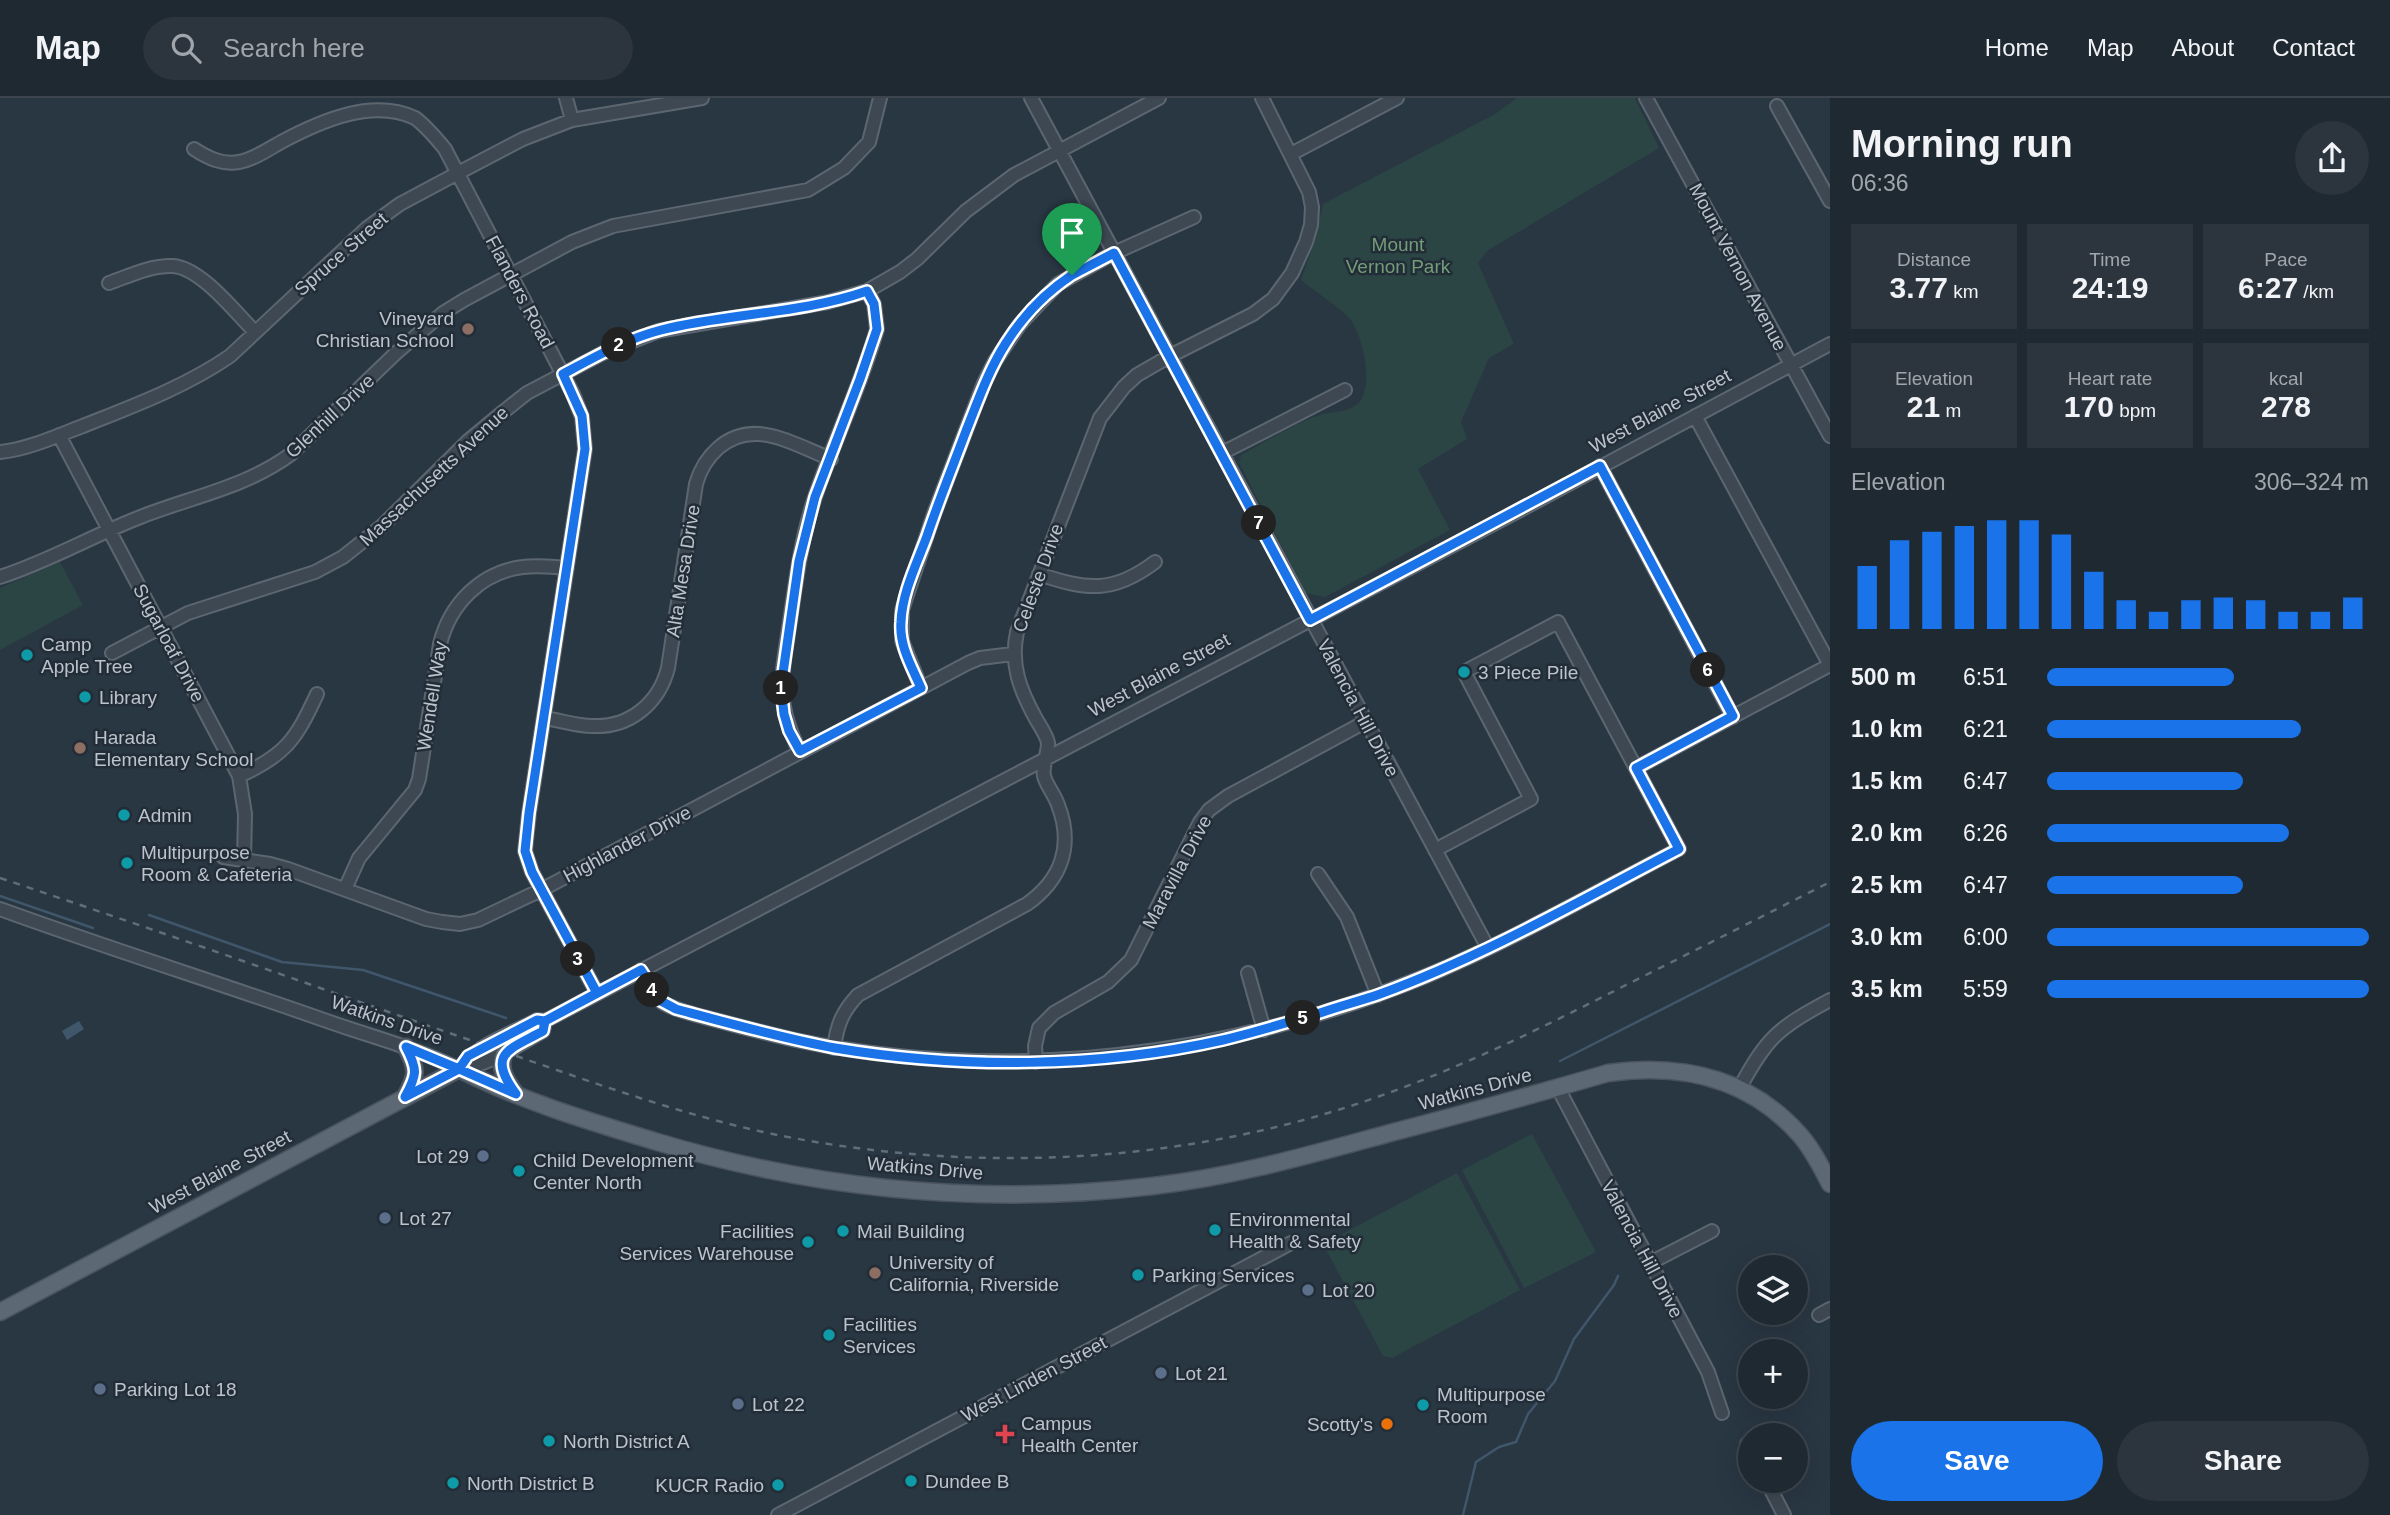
<!DOCTYPE html>
<meta charset="utf-8">
<style>
body{margin:0;font-family:Helvetica,sans-serif;background:#2c353e;color:#f1f3f6;height:100vh;display:flex;flex-direction:column;font-size:26px;white-space:nowrap}
*{box-sizing:border-box;margin:0}
p{font-size:23px;color:#a1a6ac}
.icon{flex:none;width:38px;height:38px;fill:none;stroke:currentColor;stroke-width:2;stroke-linecap:round;stroke-linejoin:round}
.map{position:relative;flex:1;overflow:hidden}
.details{display:flex;flex-direction:column;background:#1f2932;width:560px}
.details>*{flex:none}
.buttons{position:absolute;left:1738px;top:1157px;display:grid;gap:14px}
.buttons a{display:grid;place-items:center;width:70px;height:70px;border-radius:50%;background:#1f2932;box-shadow:0 7px 28px #0002,0 0 0 2px #3c454d;font-size:35px}
.pin{position:absolute;display:grid;place-items:center;width:60px;height:60px;color:#fff;margin:-72px -30px;border-radius:50% 50% 50% 0;rotate:-45deg;box-shadow:0 0 7px #0007}
.pin .icon{rotate:45deg}
.km{position:absolute;width:35px;height:35px;margin:-18px;border-radius:50%;background:#222;color:#fff;font-size:19px;line-height:35px;text-align:center}
.round{display:grid;place-items:center;flex:none;width:74px;height:74px;border-radius:37px;background:#2c353e}
.head{display:flex;align-items:center;justify-content:space-between;height:119px;padding:0 21px}
h1{font-size:38px;font-weight:700;line-height:52px}
.figures{display:grid;grid-template-columns:repeat(3,1fr);gap:10px;height:119px;padding:7px 21px}
.figures div{display:grid;align-content:center;border-radius:0px;background:#2c353e;text-align:center}
.figures b{font-size:30px;font-weight:700}
.figures small{font-size:19px;font-weight:400}
.figures p{font-size:19px}
.chart{height:196px;padding:14px 21px}
.chart p{display:flex;justify-content:space-between}
.chart svg{width:100%;height:126px;margin-top:7px;stroke:#1a73e8;stroke-width:6}
.button{display:flex;gap:14px;margin-top:auto;padding:14px 21px}
.button a{flex:1;height:80px;border-radius:42px;background:#1a73e8;color:#fff;font-size:28px;font-weight:700;line-height:80px;text-align:center}
.button a+a{background:#2c353e;color:#f1f3f6}
ul{padding:0 21px;list-style:none;font-size:23px}
li{display:grid;grid-template-columns:112px 84px 1fr;align-items:center;height:52px}
li i{height:18px;border-radius:9px;background:#1a73e8}
header{display:flex;align-items:center;gap:42px;box-sizing:border-box;height:98px;padding:0 35px;background:#1f2932;border-bottom:2px solid #3c454d}
header strong{font-size:33px}
nav{display:flex;gap:38px;margin-inline-start:auto;font-size:24px}
.search{width:490px;height:63px;background:#2c353e;display:flex;align-items:center;gap:18px;box-sizing:border-box;padding:0 24px;border-radius:38px;color:#a1a6ac;font-size:26px}
main{display:flex;flex:1;min-height:0}
.map>svg:first-child{display:block}
.green{fill:#2b4444}
.water{fill:#40566b}
.lines{fill:none;stroke-linecap:round;stroke-linejoin:round}
.stream{stroke:#40566b;stroke-width:2.5}
.minor-casing{stroke:#5c6670;stroke-width:16}
.major-casing{stroke:#4a545f;stroke-width:19}
.minor{stroke:#3d4853;stroke-width:12}
.major{stroke:#5c6873;stroke-width:16}
.rail{stroke:#606d7a;stroke-width:2.5;stroke-dasharray:7 7;stroke-linecap:butt}
.route-casing{stroke:#fff;stroke-width:14}
.route{stroke:#1a73e8;stroke-width:9}
.education-dot{fill:#8d6e63;stroke:#222d38;stroke-width:2.5}
.culture-dot{fill:#0f9aa8;stroke:#222d38;stroke-width:2.5}
.service-dot{fill:#5c6f8a;stroke:#222d38;stroke-width:2.5}
.food-dot{fill:#e8710a;stroke:#222d38;stroke-width:2.5}
.health-dot{fill:#e0444e;stroke:#222d38;stroke-width:2.5}
.labels{text-anchor:middle;dominant-baseline:central;stroke-width:5;stroke-linejoin:round;paint-order:stroke}
.park-label{font-size:19px;fill:#739c78;stroke:#222d38}
.street-label{font-size:19px;fill:#bbc3cc;stroke:#222d38}
.poi-label{font-size:19px;fill:#bbc3cc;stroke:#222d38;text-anchor:start}
</style>
<header>
<strong>Map</strong>
<div class="search"><svg class="icon" aria-label="search" viewBox="0 0 24 24"><circle cx="10" cy="10" r="6"/><path d="M15 15l6 6"/></svg>Search here</div>
<nav><a>Home</a><a>Map</a><a>About</a><a>Contact</a></nav>
</header>
<main>
<div class="map">
<svg width="1830" height="1417" viewBox="0 0 1830 1417">
<rect width="100%" height="100%" fill="#293743"/>
<!-- green -->
<path class="green" d="M1517,0H1635L1659,50L1487,153L1478,165L1514,246L1489,260L1461,324L1467,341L1418,371L1450,432L1325,499L1306,495L1239,365L1241,357L1248,353C1271,341 1295,325 1320,317C1332,313 1346,315 1356,307C1376,292 1363,240 1351,222C1343,212 1312,191 1301,182L1315,142L1323,106L1495,16Z
M60,464L83,507L0,552V490Z
M1532,1036L1596,1154L1524,1190L1462,1072Z
M1457,1075L1520,1192L1392,1260L1383,1258L1323,1146Z"/>
<!-- water -->
<path class="water" d="M79,923L84,931L67,942L62,933Z"/>
<g class="lines">
<!-- stream -->
<path class="stream" d="M0,798L93,830
M149,817L282,864L363,872L506,920
M1560,963L1830,826
M1463,1417L1476,1364L1499,1349L1516,1344L1528,1316L1555,1283L1574,1241L1614,1187L1618,1178"/>
<!-- minor casing -->
<g class="minor-casing">
<path id="minor" d="M566,0L572,22
M1031,0L1488,850
M1646,0L1830,338
M1777,8L1830,103
M194,51C208,60 222,67 239,64C255,61 270,50 283,43C321,23 372,0 415,20C426,28 436,40 445,51L573,296L582,319L585,351L529,715L525,753L532,774L597,895
M1291,56L1397,0
M109,185C129,178 151,167 173,168C201,170 235,214 254,233
M59,337L239,678L245,716L244,762
M0,354C29,351 56,338 83,328C133,308 185,289 230,258L367,130L400,106L458,75L523,41L572,22L702,0
M1222,355L1345,292
M1600,368L1733,619
M1039,476C1086,492 1113,496 1155,464
M0,479C47,464 92,438 138,420C190,399 245,390 291,356L396,255L443,215L464,202L572,144L613,128L808,92L844,70L869,44L880,0
M112,555L188,515L315,474L343,459L382,428L468,343L503,314L527,295L603,255L658,233L828,204L867,193L900,174L917,161L966,113L1014,77L1159,0
M921,590L902,543V512L934,416L984,285L995,263L1020,226L1058,186L1114,155L1194,119
M544,620C560,622 576,628 592,628C630,630 659,605 668,570L696,386C704,358 727,334 759,336C783,338 808,352 831,361
M800,654C774,603 782,577 790,523C796,483 801,442 814,402C833,345 860,290 877,231L874,206L867,193
M1636,670L1830,567L1695,318
M239,678C286,657 296,641 317,596
M223,759L270,766L288,771L426,821L442,824L460,826L478,822L541,792L968,565L980,560L1013,556
M1318,776L1347,819L1378,897
M345,791L359,760L415,692L419,681L440,546C450,506 481,474 523,469C537,467 552,469 567,470
M0,811C107,850 216,884 324,922C369,938 416,950 459,971
M641,872C647,882 652,897 662,904C674,912 690,915 704,919C734,927 765,935 795,942C1008,986 1226,960 1426,878C1513,842 1596,794 1679,751L1558,524L1464,574L1531,701L1435,752
M1248,875L1264,932
M834,950C837,927 842,914 858,897L1027,806C1061,782 1074,748 1058,707C1055,697 1046,687 1044,678C1042,667 1048,656 1048,645C1047,638 1040,628 1036,621C1020,592 1010,567 1017,534L1100,320L1124,289L1137,277L1170,258L1253,216L1273,201L1292,175L1306,144L1311,127L1312,109L1309,94L1262,0
M1036,964L1035,948L1039,930L1054,915L1108,884L1131,862L1200,724L1209,712L1228,698L1365,624
M459,971C476,947 511,936 537,922L545,923L1509,418L1830,246
M459,971C490,967 516,948 543,933L545,923
M1558,990L1708,1274L1722,1315
M1739,991C1767,939 1778,930 1830,902
M1650,1165L1712,1133
M1819,1217L1830,1211
M1747,1346L1750,1352
M1766,1382L1784,1417
M778,1417L1291,1145"/>
</g>
<!-- major casing -->
<g class="major-casing">
<path id="major" d="M505,954C497,970 507,984 516,996
M405,999C417,977 418,972 406,949
M0,1214L459,971C521,1003 588,1023 654,1043C817,1092 984,1108 1153,1088C1234,1079 1312,1056 1390,1035C1463,1016 1536,996 1608,975C1681,965 1748,979 1799,1036C1812,1050 1821,1069 1830,1086"/>
</g>
<!-- minor -->
<use href="#minor" class="minor"/>
<!-- major -->
<use href="#major" class="major"/>
<!-- rail -->
<path class="rail" d="M0,780C135,825 269,872 403,919C461,939 519,959 577,979C638,1000 700,1020 763,1034C951,1074 1154,1069 1338,1012C1438,981 1530,936 1622,889C1692,854 1761,819 1830,784"/>
</g>
<g class="lines">
<!-- route casing -->
<g class="route-casing">
<path id="route" d="M1072,177C1045,195 1023,218 1006,245C988,273 978,303 966,333C953,368 939,402 927,438C917,465 902,495 901,524C899,548 912,569 921,590L800,653L789,633L784,616L781,589L799,463L815,399L860,281L877,231L874,206L867,193C801,216 729,215 661,232C626,241 595,259 563,276L582,318L585,351L529,715L525,753L532,774L597,895L545,923L537,922L468,958L459,971L406,949C418,972 417,977 405,999L459,971L516,996C486,955 509,952 543,933L545,923L641,872L661,903L676,911C728,925 781,940 835,950C960,971 1099,970 1223,942C1256,934 1288,924 1320,915C1340,908 1360,903 1380,896C1484,858 1581,802 1679,751L1636,670L1733,618L1600,368L1310,522L1114,155L1072,177"/>
</g>
<!-- route -->
<use href="#route" class="route"/>
</g>
<!-- markers -->
<g class="education-dot">
<circle cx="468" cy="231" r="7"/>
<circle cx="80" cy="650" r="7"/>
<circle cx="875" cy="1175" r="7"/>
</g>
<g class="culture-dot">
<circle cx="27" cy="557" r="7"/>
<circle cx="1464" cy="574" r="7"/>
<circle cx="85" cy="599" r="7"/>
<circle cx="124" cy="717" r="7"/>
<circle cx="127" cy="765" r="7"/>
<circle cx="519" cy="1073" r="7"/>
<circle cx="1215" cy="1132" r="7"/>
<circle cx="843" cy="1133" r="7"/>
<circle cx="808" cy="1144" r="7"/>
<circle cx="1138" cy="1177" r="7"/>
<circle cx="829" cy="1237" r="7"/>
<circle cx="1423" cy="1307" r="7"/>
<circle cx="549" cy="1343" r="7"/>
<circle cx="911" cy="1383" r="7"/>
<circle cx="453" cy="1385" r="7"/>
<circle cx="778" cy="1387" r="7"/>
</g>
<g class="service-dot">
<circle cx="483" cy="1058" r="7"/>
<circle cx="385" cy="1120" r="7"/>
<circle cx="1308" cy="1192" r="7"/>
<circle cx="1161" cy="1275" r="7"/>
<circle cx="100" cy="1291" r="7"/>
<circle cx="738" cy="1306" r="7"/>
</g>
<circle class="food-dot" cx="1387" cy="1326" r="7"/>
<path class="health-dot" d="M1001.5 1325.5h7v7h7v7h-7v7h-7v-7h-7v-7h7z"/>
<g class="labels">
<!-- park labels -->
<g class="park-label">
<text x="1398" y="146">Mount<tspan x="1398" dy="22">Vernon Park</tspan></text>
</g>
<!-- street labels -->
<g class="street-label">
<text transform="translate(341 156) rotate(-41)">Spruce Street</text>
<text transform="translate(1738 169) rotate(62)">Mount Vernon Avenue</text>
<text transform="translate(520 194) rotate(62)">Flanders Road</text>
<text transform="translate(1660 313) rotate(-28)">West Blaine Street</text>
<text transform="translate(330 318) rotate(-43)">Glenhill Drive</text>
<text transform="translate(434 378) rotate(-43)">Massachusetts Avenue</text>
<text transform="translate(683 473) rotate(-81)">Alta Mesa Drive</text>
<text transform="translate(1038 480) rotate(-70)">Celeste Drive</text>
<text transform="translate(169 545) rotate(62)">Sugarloaf Drive</text>
<text transform="translate(1159 577) rotate(-28)">West Blaine Street</text>
<text transform="translate(432 598) rotate(-81)">Wendell Way</text>
<text transform="translate(1358 610) rotate(62)">Valencia Hill Drive</text>
<text transform="translate(627 746) rotate(-28)">Highlander Drive</text>
<text transform="translate(1177 774) rotate(-62)">Maravilla Drive</text>
<text transform="translate(387 922) rotate(19)">Watkins Drive</text>
<text transform="translate(1475 991) rotate(-15)">Watkins Drive</text>
<text transform="translate(925 1070) rotate(5)">Watkins Drive</text>
<text transform="translate(220 1074) rotate(-28)">West Blaine Street</text>
<text transform="translate(1642 1151) rotate(62)">Valencia Hill Drive</text>
<text transform="translate(1034 1281) rotate(-28)">West Linden Street</text>
</g>
<!-- poi labels -->
<g class="poi-label">
<text x="454" y="220" text-anchor="end">Vineyard<tspan x="454" dy="22">Christian School</tspan></text>
<text x="41" y="546">Camp<tspan x="41" dy="22">Apple Tree</tspan></text>
<text x="1478" y="574">3 Piece Pile</text>
<text x="99" y="599">Library</text>
<text x="94" y="639">Harada<tspan x="94" dy="22">Elementary School</tspan></text>
<text x="138" y="717">Admin</text>
<text x="141" y="754">Multipurpose<tspan x="141" dy="22">Room &amp; Cafeteria</tspan></text>
<text x="469" y="1058" text-anchor="end">Lot 29</text>
<text x="533" y="1062">Child Development<tspan x="533" dy="22">Center North</tspan></text>
<text x="399" y="1120">Lot 27</text>
<text x="1229" y="1121">Environmental<tspan x="1229" dy="22">Health &amp; Safety</tspan></text>
<text x="794" y="1133" text-anchor="end">Facilities<tspan x="794" dy="22">Services Warehouse</tspan></text>
<text x="857" y="1133">Mail Building</text>
<text x="889" y="1164">University of<tspan x="889" dy="22">California, Riverside</tspan></text>
<text x="1152" y="1177">Parking Services</text>
<text x="1322" y="1192">Lot 20</text>
<text x="843" y="1226">Facilities<tspan x="843" dy="22">Services</tspan></text>
<text x="1175" y="1275">Lot 21</text>
<text x="114" y="1291">Parking Lot 18</text>
<text x="1437" y="1296">Multipurpose<tspan x="1437" dy="22">Room</tspan></text>
<text x="752" y="1306">Lot 22</text>
<text x="1021" y="1325">Campus<tspan x="1021" dy="22">Health Center</tspan></text>
<text x="1373" y="1326" text-anchor="end">Scotty's</text>
<text x="563" y="1343">North District A</text>
<text x="925" y="1383">Dundee B</text>
<text x="467" y="1385">North District B</text>
<text x="764" y="1387" text-anchor="end">KUCR Radio</text>
</g>
</g>
</svg>
<div class="buttons">
<a><svg class="icon" aria-label="layers" viewBox="0 0 24 24"><path d="M12 4l9 5-9 5-9-5zM3 14l9 5 9-5"/></svg></a>
<a>+</a>
<a>−</a>
</div>
<div class="pin" style="left:1072px;top:177px;background:#1e9e55"><svg class="icon" aria-label="arrive" viewBox="0 0 24 24"><path d="M6 21V4h12l-3 4 3 4H6"/></svg></div>
<b class="km" style="left:781px;top:590px">1</b>
<b class="km" style="left:619px;top:247px">2</b>
<b class="km" style="left:578px;top:861px">3</b>
<b class="km" style="left:652px;top:892px">4</b>
<b class="km" style="left:1303px;top:920px">5</b>
<b class="km" style="left:1708px;top:572px">6</b>
<b class="km" style="left:1259px;top:425px">7</b>
</div>
<section class="details">
<div class="head"><div><h1>Morning run</h1><p>06:36</p></div><a class="round"><svg class="icon" aria-label="share" viewBox="0 0 24 24"><path d="M12 15V3M7 8l5-5 5 5M5 13v7h14v-7"/></svg></a></div>
<div class="figures">
<div><p>Distance</p><b>3.77<small> km</small></b></div>
<div><p>Time</p><b>24:19</b></div>
<div><p>Pace</p><b>6:27<small> /km</small></b></div>
</div>
<div class="figures">
<div><p>Elevation</p><b>21<small> m</small></b></div>
<div><p>Heart rate</p><b>170<small> bpm</small></b></div>
<div><p>kcal</p><b>278</b></div>
</div>
<div class="chart"><p><span>Elevation</span>306–324 m</p>
<svg viewBox="0 0 160 44" preserveAspectRatio="none"><path d="M5 44V22M15 44V13M25 44V10M35 44V8M45 44V6M55 44V6M65 44V11M75 44V24M85 44V34M95 44V38M105 44V34M115 44V33M125 44V34M135 44V38M145 44V38M155 44V33"/></svg>
</div>
<ul>
<li><b>500 m</b>6:51<i style="width:58%"></i></li>
<li><b>1.0 km</b>6:21<i style="width:79%"></i></li>
<li><b>1.5 km</b>6:47<i style="width:61%"></i></li>
<li><b>2.0 km</b>6:26<i style="width:75%"></i></li>
<li><b>2.5 km</b>6:47<i style="width:61%"></i></li>
<li><b>3.0 km</b>6:00<i style="width:100%"></i></li>
<li><b>3.5 km</b>5:59<i style="width:100%"></i></li>
</ul>
<div class="button"><a>Save</a><a>Share</a></div>
</section>
</main>
